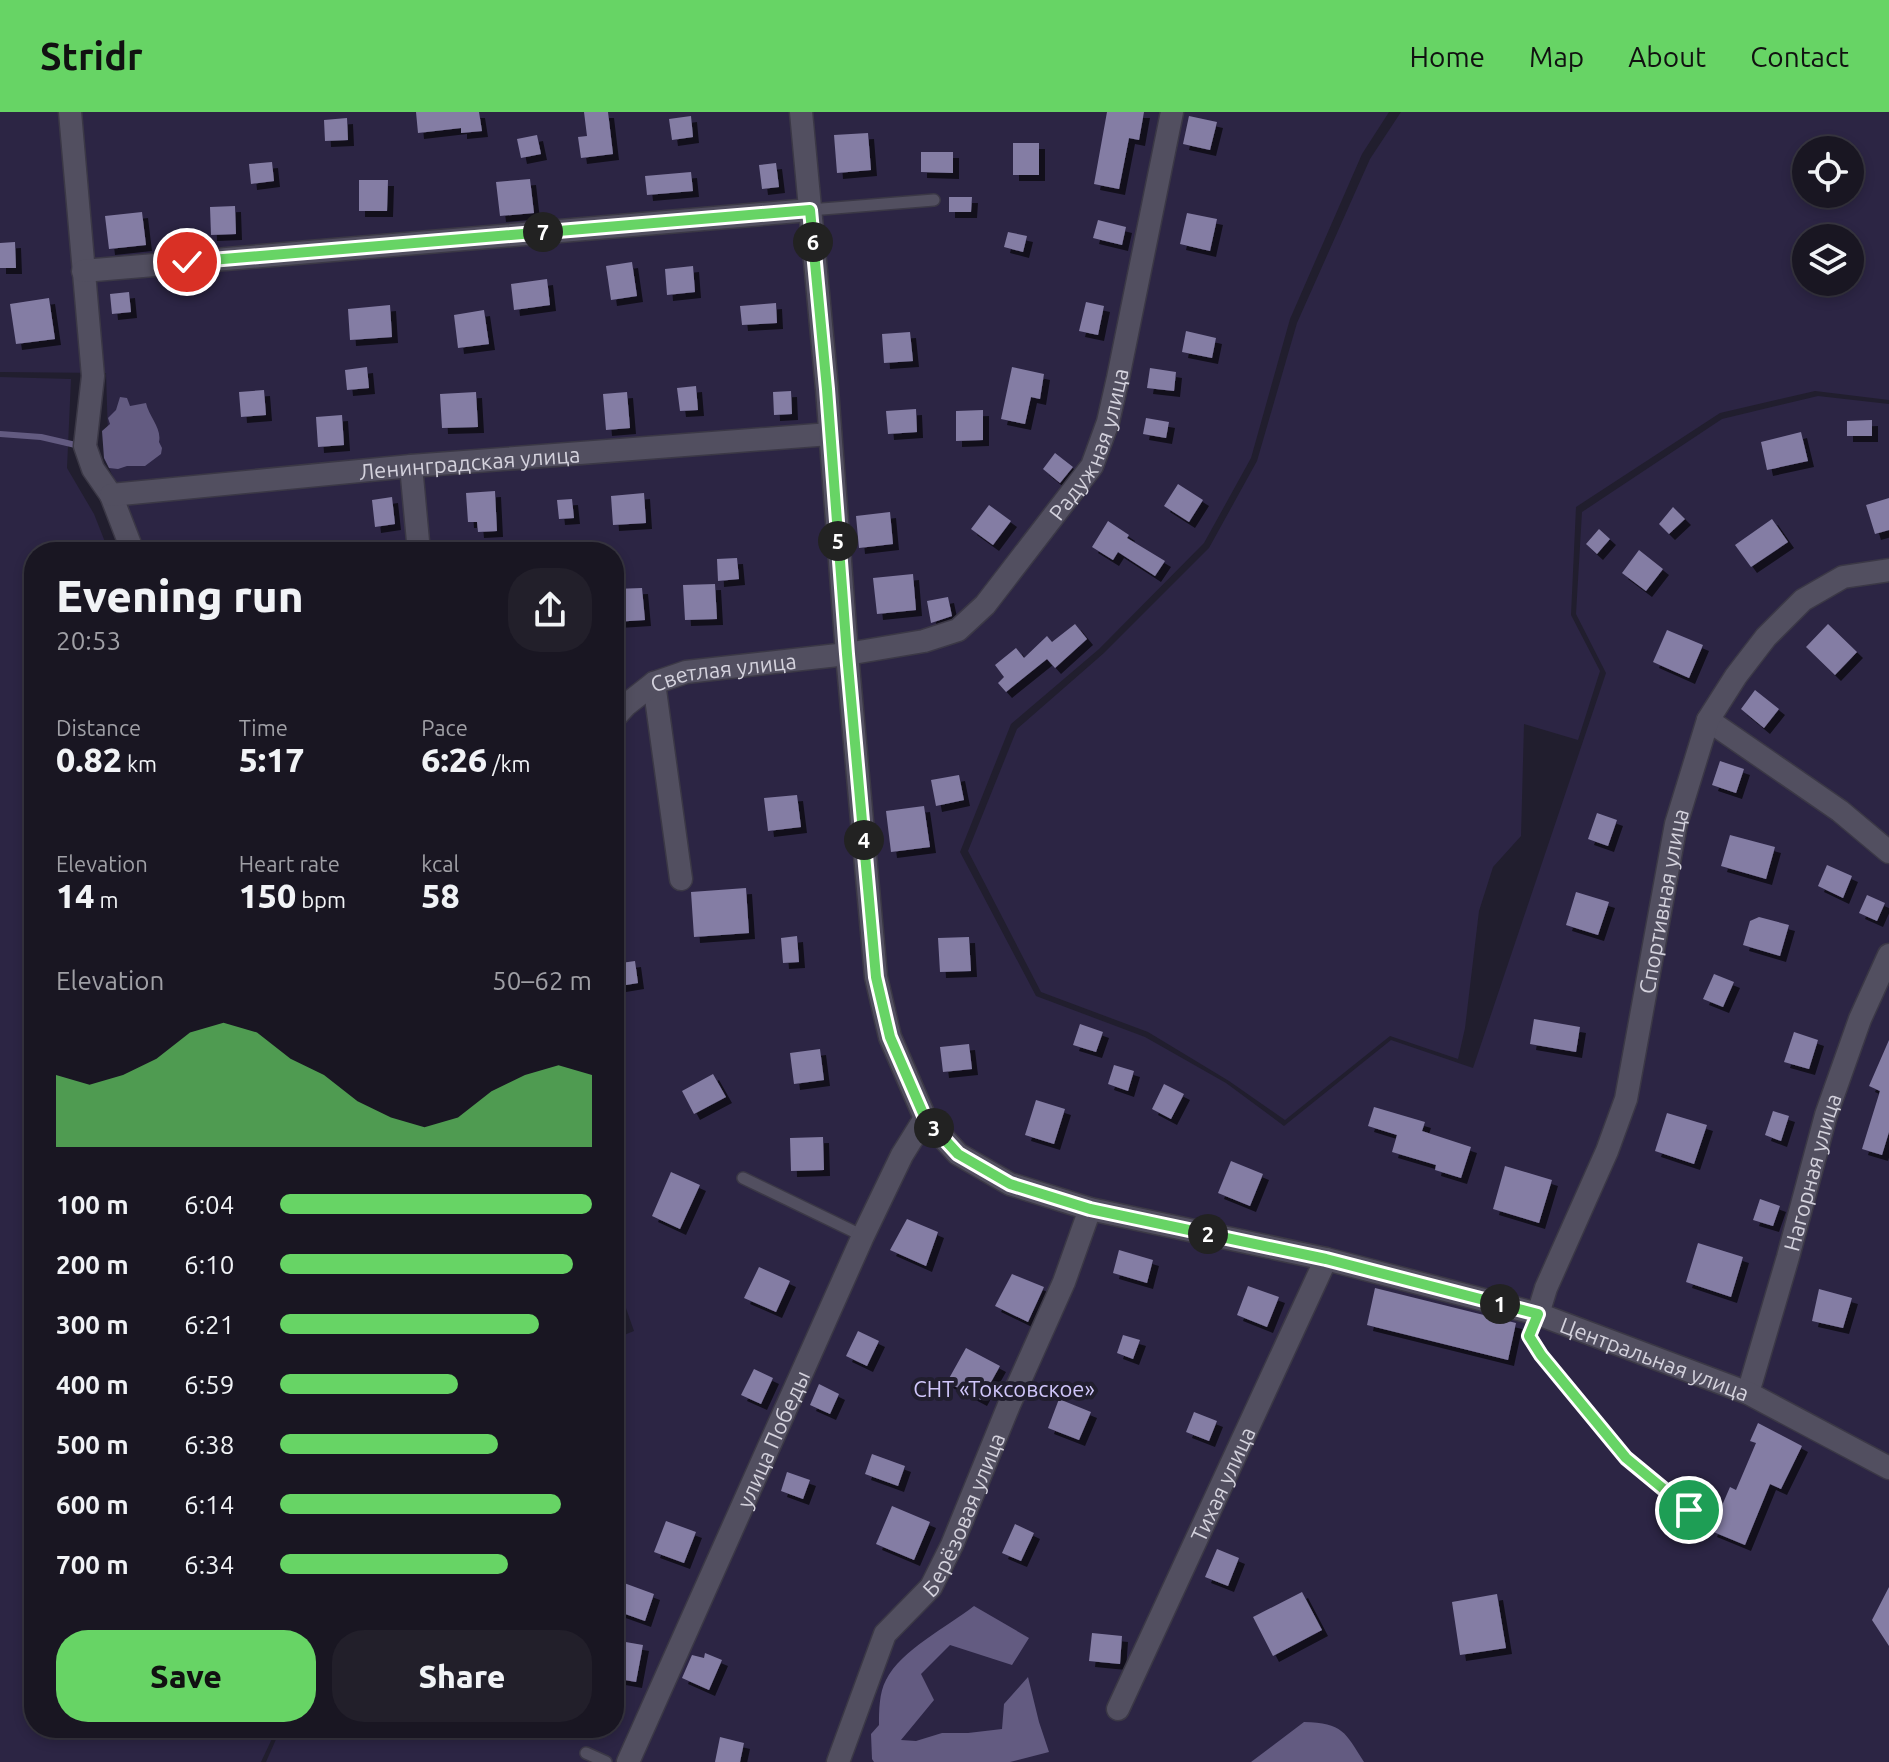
<!DOCTYPE html>
<meta charset="utf-8">
<style>
body{margin:0;font-family:Ubuntu,sans-serif;background:#221f2a;color:#f1f3f6;height:100vh;display:flex;flex-direction:column;font-size:30px;white-space:nowrap}
*{box-sizing:border-box;margin:0}
p{font-size:26px;color:#9f9fa5}
.icon{flex:none;width:44px;height:44px;fill:none;stroke:currentColor;stroke-width:2;stroke-linecap:round;stroke-linejoin:round}
.map{position:relative;flex:1;overflow:hidden}
.side{position:absolute;left:24px;top:430px;width:600px;height:1196px;display:flex;flex-direction:column;background:#191622;border-radius:32px;box-shadow:0 4px 12px #0003,0 0 0 2px #373540}
.side>*{flex:none}
.fabs{position:absolute;left:1792px;top:24px;display:grid;gap:16px}
.fabs a{display:grid;place-items:center;width:72px;height:72px;border-radius:50%;background:#191622;box-shadow:0 4px 12px #0003,0 0 0 2px #373540;font-size:40px}
.pin{position:absolute;display:grid;place-items:center;width:68px;height:68px;color:#fff;margin:-34px;border:4px solid #fff;border-radius:50%;box-shadow:0 2px 8px #0007}
.km{position:absolute;width:40px;height:40px;margin:-20px;border-radius:50%;background:#222;color:#fff;font-size:22px;line-height:40px;text-align:center}
.round{display:grid;place-items:center;flex:none;width:84px;height:84px;border-radius:32px;background:#221f2a}
.summary{display:flex;align-items:center;justify-content:space-between;height:136px;padding:0 32px}
h1{font-size:44px;font-weight:800;line-height:60px}
.stats{display:grid;grid-template-columns:repeat(3,1fr);gap:12px;height:136px;padding:8px 32px}
.stats div{display:grid;align-content:center}
.stats b{font-size:34px;font-weight:800}
.stats small{font-size:22px;font-weight:400}
.stats p{font-size:22px}
.chart{height:224px;padding:16px 32px}
.chart p{display:flex;justify-content:space-between}
.chart svg{width:100%;height:144px;margin-top:8px;fill:#67d465;opacity:.7}
.primary-button{display:flex;gap:16px;margin-top:auto;padding:16px 32px}
.primary-button a{flex:1;height:92px;border-radius:32px;background:#67d465;color:#111;font-size:32px;font-weight:800;line-height:92px;text-align:center}
.primary-button a+a{background:#221f2a;color:#f1f3f6}
ul{padding:0 32px;list-style:none;font-size:26px}
li{display:grid;grid-template-columns:128px 96px 1fr;align-items:center;height:60px}
li i{height:20px;border-radius:10px;background:#67d465}
header{display:flex;align-items:center;gap:48px;box-sizing:border-box;height:112px;padding:0 40px;background:#67d465;color:#111}
header strong{font-size:38px}
nav{display:flex;gap:44px;margin-inline-start:auto;font-size:28px}
.map>svg:first-child{display:block}
.green{fill:#2c2544;fill-rule:evenodd}
.water{fill:#635b81}
.lines{fill:none;stroke-linecap:round;stroke-linejoin:round}
.stream{stroke:#635b81;stroke-width:6}
.building{fill:#847da4;filter:url(#shadow)}
.service-casing{stroke:#3b3846;stroke-width:14}
.minor-casing{stroke:#3b3846;stroke-width:25}
.tertiary-casing{stroke:#3b3846;stroke-width:25}
.service{stroke:#524f60;stroke-width:11}
.minor{stroke:#524f60;stroke-width:22}
.tertiary{stroke:#524f60;stroke-width:22}
.route-casing{stroke:#fff;stroke-width:16}
.route{stroke:#67d465;stroke-width:10}
.labels{text-anchor:middle;dominant-baseline:central;stroke-width:8;stroke-linejoin:round;paint-order:stroke}
.street-label{font-size:22px;fill:#d4d2dd;stroke:#211e2e}
.park-label{font-size:22px;fill:#d0c6fa;stroke:#211e2e}
</style>
<header>
<strong>Stridr</strong>
<nav><a>Home</a><a>Map</a><a>About</a><a>Contact</a></nav>
</header>
<div class="map">
<svg width="1889" height="1650" viewBox="0 0 1889 1650">
<defs>
<filter id="shadow"><feDropShadow dx="6" dy="6" stdDeviation="0" flood-color="#0009"/></filter>
</defs>
<rect width="100%" height="100%" fill="#211e2e"/>
<!-- green -->
<path class="green" d="M0,0H1389L1362,42L1290,207L1251,346L1204,431L1099,537L1011,612L960,740L1036,884L1145,925L1226,971L1284,1014L1391,928L1473,956L1606,561L1576,502L1582,400L1722,307L1818,284L1889,292V1650H266L281,1616H614V1227L634,1219L614,1162V440H147L109,356L106,261L0,260Z
M1401,0H1889V288L1815,279L1720,301L1576,395L1571,503L1600,559L1578,628L1524,612L1521,724L1493,755L1479,799L1465,916L1458,947L1390,924L1285,1008L1229,969L1148,920L1041,880L968,739L1017,617L1104,541L1209,436L1257,349L1297,211L1370,47ZM1806,38H1850V82H1806ZM1806,126H1850V170H1806Z
M0,265L71,267L67,356L94,402L109,440H34V1616H277L261,1650H0Z"/>
<!-- water -->
<path class="water" d="M120,285L127,286L130,294L146,291C149,305 162,316 159,330L162,336L161,342L145,354H127L118,357L109,356L104,346L102,319L110,312L108,306L116,298Z
M974,1494L1029,1526L1012,1553L950,1533L921,1562L934,1588L901,1628L916,1629L942,1621H968L1002,1617L1004,1592L1028,1565L1039,1610L1049,1640L1010,1650H874L872,1647L871,1622L879,1613C879,1599 879,1581 886,1568C901,1538 947,1515 974,1494Z
M1304,1610C1343,1611 1345,1620 1364,1650H1251Z"/>
<g class="lines">
<!-- stream -->
<path class="stream" d="M0,322L41,325L80,334"/>
</g>
<!-- building -->
<path class="building" d="M416,0H479L482,19L461,21V16L418,21Z
M584,0H608L613,42L581,46L578,25L587,24Z
M1107,0H1144L1139,28L1129,26L1119,77L1094,72Z
M691,4L693,25L672,28L669,7Z
M1189,4L1217,10L1210,38L1183,32Z
M347,6L348,28L325,29L324,8Z
M868,21L871,58L837,61L834,23Z
M537,23L541,42L521,46L517,27Z
M1013,31H1039V63H1013Z
M921,40H953V61L921,60Z
M272,50L274,69L251,72L249,52Z
M776,51L779,75L762,77L759,53Z
M691,60L693,79L647,83L645,64Z
M530,67L534,101L500,104L496,70Z
M359,68H388L387,99H359Z
M949,85H972L971,100H949Z
M235,94L236,122L211,123L210,95Z
M142,100L146,133L109,137L105,104Z
M1187,101L1217,107L1210,139L1180,132Z
M1098,108L1126,115L1122,133L1093,126Z
M1008,120L1027,124L1023,140L1004,135Z
M15,130L16,156H0V131Z
M632,150L637,184L611,188L606,154Z
M693,154L695,180L667,183L665,157Z
M547,167L550,193L514,198L511,172Z
M129,180L131,200L112,202L110,182Z
M49,186L55,227L16,232L10,192Z
M1086,190L1104,194L1098,223L1079,219Z
M776,191L777,211L742,213L740,194Z
M390,193L392,225L350,228L348,197Z
M484,198L489,232L458,236L454,203Z
M1186,219L1216,226L1212,246L1182,240Z
M910,220L913,249L884,251L882,222Z
M367,255L369,276L347,278L345,258Z
M1012,255L1044,262L1040,287L1031,285L1025,312L1001,307Z
M1150,256L1176,260L1174,279L1147,276Z
M696,274L698,298L680,299L677,276Z
M264,278L266,303L241,305L239,280Z
M791,279L792,302L774,303L773,280Z
M476,280L478,315L442,316L440,282Z
M627,280L630,316L606,318L603,282Z
M916,297L917,320L888,322L886,299Z
M983,298V328L956,329V299Z
M342,303L344,333L318,335L316,305Z
M1146,306L1169,310L1166,326L1143,322Z
M1872,308V324H1847V309Z
M1801,320L1808,349L1767,358L1761,330Z
M1055,341L1073,355L1060,371L1043,357Z
M1178,372L1203,388L1189,410L1164,394Z
M495,379L497,419L478,420L477,410H468L466,381Z
M644,381L646,411L613,413L611,384Z
M392,385L395,412L375,415L372,388Z
M1889,386V418L1875,422L1866,393Z
M572,387L574,406L559,407L557,388Z
M989,393L1011,409L993,433L971,417Z
M1673,395L1685,407L1669,422L1659,412Z
M890,400L893,432L859,436L856,404Z
M1772,407L1788,430L1751,455L1735,433Z
M1108,409L1129,423L1127,426L1165,449L1155,464L1118,440L1113,448L1092,435Z
M1599,417L1610,427L1597,442L1586,432Z
M1639,438L1663,457L1646,479L1622,461Z
M737,446L739,467L718,469L717,447Z
M913,462L916,498L877,502L873,466Z
M715,472L717,507L685,508L683,473Z
M642,476L645,508L614,510V477Z
M948,485L952,504L931,511L927,489Z
M1075,512L1087,527L1055,556L1047,547L1006,580L998,571L1004,565L995,553L1016,536L1024,546L1047,524L1052,530Z
M1828,512L1857,540L1835,563L1806,535Z
M1667,518L1703,533L1689,566L1653,550Z
M1755,578L1779,597L1764,616L1741,597Z
M1720,649L1744,657L1736,681L1712,673Z
M959,663L964,688L936,694L931,668Z
M797,683L801,715L768,719L764,686Z
M924,694L930,735L891,740L886,699Z
M1597,701L1617,708L1608,734L1588,727Z
M1730,723L1775,735L1766,767L1721,754Z
M1827,753L1852,764L1843,786L1818,774Z
M746,776L749,821L694,825L691,780Z
M1576,780L1609,790L1598,823L1566,813Z
M1867,783L1885,791L1877,809L1859,801Z
M1759,805L1789,813L1780,844L1743,833L1750,809Z
M797,824L799,850L783,851L781,826Z
M969,825L971,859L940,860L938,826Z
M635,849L638,871L614,875V852Z
M1714,862L1734,870L1723,895L1703,887Z
M1534,907L1580,915L1576,940L1530,932Z
M1080,912L1103,920L1096,940L1073,933Z
M1794,920L1818,928L1809,957L1784,950Z
M1889,928V1020L1882,1043L1862,1037L1880,979L1869,974Z
M969,932L972,957L943,960L940,935Z
M820,937L824,968L794,972L790,941Z
M1114,953L1134,959L1128,979L1108,972Z
M713,962L726,985L694,1002L682,979Z
M1164,972L1184,982L1171,1007L1152,997Z
M1036,988L1065,997L1054,1032L1025,1023Z
M1374,995L1425,1010L1422,1019L1471,1035L1461,1066L1435,1058L1436,1053L1392,1040L1397,1023L1368,1014Z
M1773,999L1789,1004L1781,1029L1765,1023Z
M1667,1001L1707,1013L1694,1052L1655,1039Z
M823,1025L824,1058L791,1059L790,1026Z
M1231,1049L1263,1062L1250,1094L1218,1081Z
M1505,1054L1552,1068L1539,1111L1493,1097Z
M671,1060L700,1073L680,1117L652,1104Z
M1760,1087L1780,1094L1773,1114L1753,1108Z
M907,1107L938,1120L926,1154L890,1138Z
M1698,1131L1743,1145L1731,1185L1686,1170Z
M1119,1138L1153,1148L1147,1171L1113,1161Z
M759,1155L790,1169L776,1200L744,1186Z
M1012,1162L1044,1175L1028,1210L995,1194Z
M1248,1174L1279,1185L1267,1215L1237,1203Z
M1375,1176L1516,1211L1508,1248L1367,1213Z
M1819,1177L1852,1186L1843,1216L1812,1209Z
M858,1219L879,1229L867,1254L846,1244Z
M1123,1223L1140,1228L1133,1247L1117,1241Z
M966,1236L1000,1254L981,1288L947,1270Z
M754,1257L773,1266L761,1292L741,1283Z
M819,1272L839,1282L830,1302L810,1293Z
M1059,1287L1091,1300L1079,1328L1048,1316Z
M1194,1300L1217,1309L1209,1329L1186,1320Z
M1758,1311L1802,1334L1781,1377L1770,1372L1745,1433L1711,1419L1730,1375L1736,1378L1756,1331L1750,1329Z
M872,1342L905,1354L898,1374L865,1362Z
M787,1360L810,1368L803,1387L781,1379Z
M892,1394L930,1410L914,1448L876,1432Z
M666,1409L696,1420L684,1451L654,1440Z
M1015,1412L1034,1421L1021,1449L1002,1441Z
M1217,1437L1239,1446L1228,1474L1205,1465Z
M624,1471L654,1482L645,1509L614,1498Z
M1889,1475V1534L1872,1508Z
M1302,1480L1322,1518L1273,1544L1253,1505Z
M1497,1482L1506,1536L1460,1543L1452,1490Z
M1092,1521L1122,1524L1120,1552L1089,1549Z
M614,1528L643,1533L636,1570L614,1566Z
M705,1541L722,1548L709,1578L682,1566L692,1543L704,1546Z
M720,1625L744,1631L740,1650H715Z"/>
<g class="lines">
<!-- service casing -->
<g class="service-casing">
<path id="service" d="M810,98L934,88
M743,1066L863,1124
M1538,1202L1529,1224L1541,1243L1626,1346L1689,1398
M586,1641L606,1650"/>
</g>
<!-- minor casing -->
<g class="minor-casing">
<g id="minor">
<path d="M70,0L93,264L85,334L93,357L111,383L133,440"/>
<path d="M83,159L810,98"/>
<path d="M411,354L419,440"/>
<path id="s1" d="M111,383L411,354L830,322"/>
<path d="M654,571L681,767"/>
<path id="s2" d="M614,606L626,593L654,571L686,560L847,542L924,529L958,518L985,493L1092,354L1108,310L1118,266L1172,0"/>
<path d="M1708,608L1840,699L1889,740"/>
<path id="s3" d="M1538,1202L1546,1176L1607,1039L1626,987L1676,712L1708,608L1736,564L1766,525L1803,488L1843,465L1889,458"/>
<path id="s4" d="M1748,1281L1788,1145L1826,1003L1860,907L1889,843"/>
<path id="s5" d="M1118,1597L1326,1147"/>
<path id="s6" d="M628,1650L863,1124L902,1043L925,1006"/>
<path id="s7" d="M838,1650L885,1522L931,1475L952,1433L1009,1293L1064,1170L1090,1097"/>
</g>
</g>
<!-- tertiary casing -->
<g class="tertiary-casing">
<g id="tertiary">
<path id="s8" d="M801,0L827,277L847,542L876,865L890,925L925,1006L958,1042L1010,1072L1090,1097L1326,1147L1538,1202L1748,1281L1889,1356"/>
</g>
</g>
<!-- service -->
<use href="#service" class="service"/>
<!-- minor -->
<use href="#minor" class="minor"/>
<!-- tertiary -->
<use href="#tertiary" class="tertiary"/>
</g>
<g class="lines">
<!-- route casing -->
<g class="route-casing">
<path id="route" d="M187,150L810,98L827,277L847,542L876,865L890,925L925,1006L958,1042L1010,1072L1090,1097L1326,1147L1538,1202L1529,1224L1541,1243L1626,1346L1689,1398"/>
</g>
<!-- route -->
<use href="#route" class="route"/>
</g>
<g class="labels">
<!-- street labels -->
<g class="street-label">
<text stroke="none"><textPath href="#s2" startOffset="594">Радужная улица</textPath></text>
<text stroke="none"><textPath href="#s1" startOffset="360">Ленинградская улица</textPath></text>
<text stroke="none"><textPath href="#s2" startOffset="124">Светлая улица</textPath></text>
<text stroke="none"><textPath href="#s3" startOffset="434">Спортивная улица</textPath></text>
<text stroke="none"><textPath href="#s4" startOffset="230">Нагорная улица</textPath></text>
<text stroke="none"><textPath href="#s8" startOffset="1796">Центральная улица</textPath></text>
<text stroke="none"><textPath href="#s6" startOffset="354">улица Победы</textPath></text>
<text stroke="none"><textPath href="#s5" startOffset="248">Тихая улица</textPath></text>
<text stroke="none"><textPath href="#s7" startOffset="282">Берёзовая улица</textPath></text>
</g>
<!-- park labels -->
<g class="park-label">
<text x="1004" y="1276">СНТ «Токсовское»</text>
</g>
</g>
</svg>
<div class="fabs">
<a><svg class="icon" aria-label="locate" viewBox="0 0 24 24"><circle cx="12" cy="12" r="6"/><path d="M12 2v4M12 18v4M2 12h4M18 12h4"/></svg></a>
<a><svg class="icon" aria-label="layers" viewBox="0 0 24 24"><path d="M12 4l9 5-9 5-9-5zM3 14l9 5 9-5"/></svg></a>
</div>
<div class="pin" style="left:1689px;top:1398px;background:#1e9e55"><svg class="icon" aria-label="arrive" viewBox="0 0 24 24"><path d="M6 21V4h12l-3 4 3 4H6"/></svg></div>
<div class="pin" style="left:187px;top:150px;background:#d93025"><svg class="icon" aria-label="check" viewBox="0 0 24 24"><path d="M5 12l5 5 9-10"/></svg></div>
<b class="km" style="left:1500px;top:1192px">1</b>
<b class="km" style="left:1208px;top:1122px">2</b>
<b class="km" style="left:934px;top:1016px">3</b>
<b class="km" style="left:864px;top:728px">4</b>
<b class="km" style="left:838px;top:429px">5</b>
<b class="km" style="left:813px;top:130px">6</b>
<b class="km" style="left:543px;top:120px">7</b>
<section class="side">
<div class="summary"><div><h1>Evening run</h1><p>20:53</p></div><a class="round"><svg class="icon" aria-label="share" viewBox="0 0 24 24"><path d="M12 15V3M7 8l5-5 5 5M5 13v7h14v-7"/></svg></a></div>
<div class="stats">
<div><p>Distance</p><b>0.82<small> km</small></b></div>
<div><p>Time</p><b>5:17</b></div>
<div><p>Pace</p><b>6:26<small> /km</small></b></div>
</div>
<div class="stats">
<div><p>Elevation</p><b>14<small> m</small></b></div>
<div><p>Heart rate</p><b>150<small> bpm</small></b></div>
<div><p>kcal</p><b>58</b></div>
</div>
<div class="chart"><p><span>Elevation</span>50–62 m</p>
<svg viewBox="0 0 160 44" preserveAspectRatio="none"><path d="M0 44V22L10 25L20 22L30 17L40 9L50 6L60 9L70 17L80 22L90 30L100 35L110 38L120 35L130 27L140 22L150 19L160 22V44z"/></svg>
</div>
<ul>
<li><b>100 m</b>6:04<i style="width:100%"></i></li>
<li><b>200 m</b>6:10<i style="width:94%"></i></li>
<li><b>300 m</b>6:21<i style="width:83%"></i></li>
<li><b>400 m</b>6:59<i style="width:57%"></i></li>
<li><b>500 m</b>6:38<i style="width:70%"></i></li>
<li><b>600 m</b>6:14<i style="width:90%"></i></li>
<li><b>700 m</b>6:34<i style="width:73%"></i></li>
</ul>
<div class="primary-button"><a>Save</a><a>Share</a></div>
</section>
</div>
